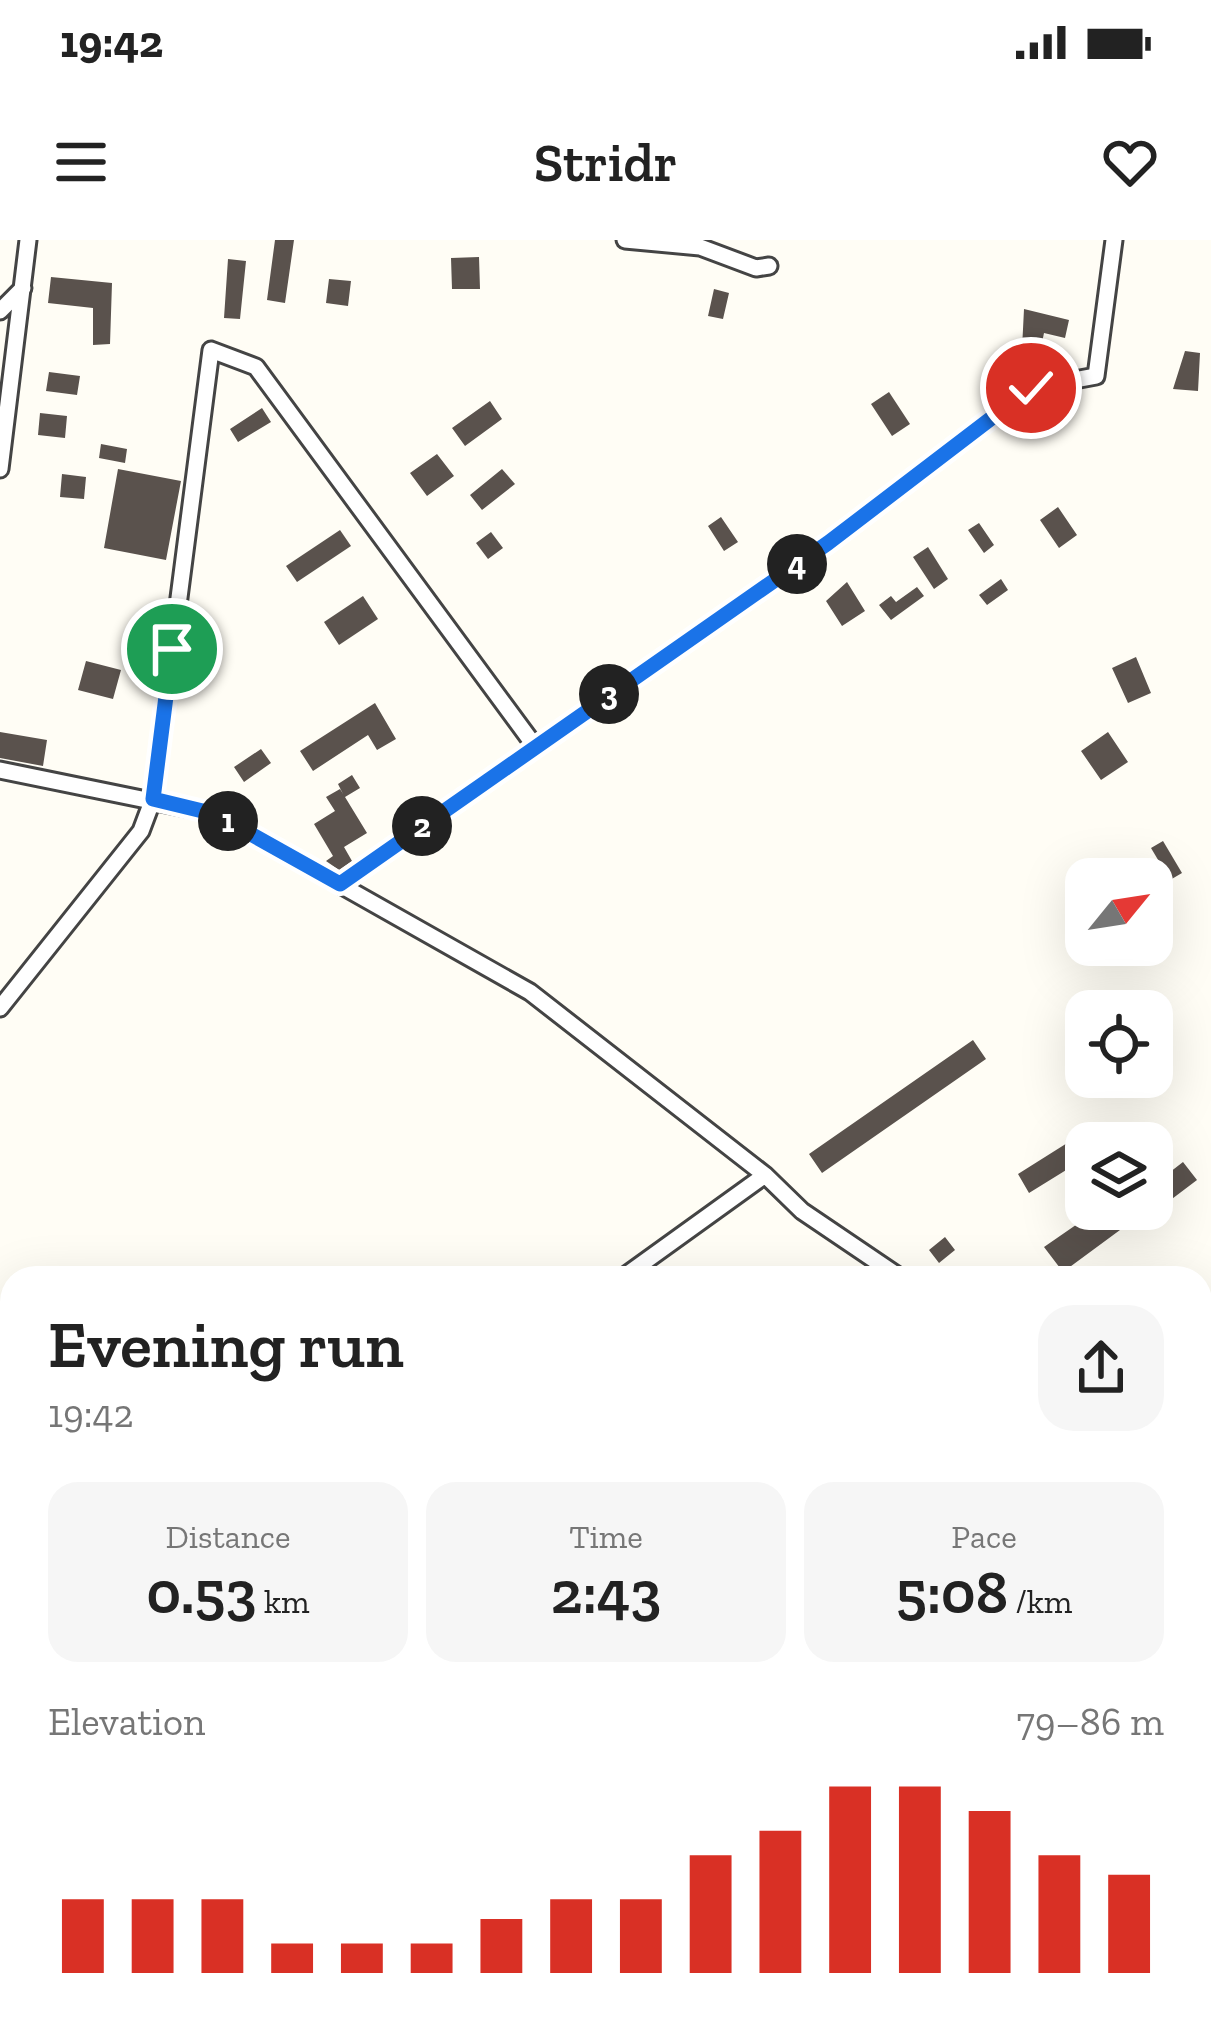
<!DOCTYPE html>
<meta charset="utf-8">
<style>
body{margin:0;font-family:"Zilla Slab",serif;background:#f6f6f6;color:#222;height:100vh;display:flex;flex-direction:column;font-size:45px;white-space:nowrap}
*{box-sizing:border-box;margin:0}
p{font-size:39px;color:#767676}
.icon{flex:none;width:66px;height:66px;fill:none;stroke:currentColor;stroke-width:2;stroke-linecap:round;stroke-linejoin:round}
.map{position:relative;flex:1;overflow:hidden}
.panel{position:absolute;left:0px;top:1026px;width:1212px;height:771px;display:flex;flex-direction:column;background:#fff;border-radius:36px 36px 0 0;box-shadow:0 12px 48px #0002}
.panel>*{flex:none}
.needle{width:78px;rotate:60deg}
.controls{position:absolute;left:1065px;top:618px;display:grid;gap:24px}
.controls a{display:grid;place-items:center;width:108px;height:108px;border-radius:24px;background:#fff;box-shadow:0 12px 48px #0002;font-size:60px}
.pin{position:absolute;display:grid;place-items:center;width:102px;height:102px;color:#fff;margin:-51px;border:6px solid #fff;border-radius:50%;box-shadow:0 3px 12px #0007}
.km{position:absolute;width:60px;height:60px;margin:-30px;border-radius:50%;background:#222;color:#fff;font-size:33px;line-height:60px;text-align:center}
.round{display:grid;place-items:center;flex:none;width:126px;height:126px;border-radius:36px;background:#f6f6f6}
.summary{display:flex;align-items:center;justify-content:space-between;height:204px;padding:0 48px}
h1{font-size:66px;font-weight:600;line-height:90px}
.figures{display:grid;grid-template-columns:repeat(3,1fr);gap:18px;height:204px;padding:12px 48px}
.figures div{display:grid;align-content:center;border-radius:30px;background:#f6f6f6;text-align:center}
.figures b{font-size:60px;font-weight:600}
.figures small{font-size:33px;font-weight:400}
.figures p{font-size:33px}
.chart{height:336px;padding:24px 48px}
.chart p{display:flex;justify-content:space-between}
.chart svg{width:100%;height:216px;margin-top:12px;stroke:#d93025;stroke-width:6}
.status{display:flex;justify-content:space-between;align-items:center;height:84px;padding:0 60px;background:#fff;direction:ltr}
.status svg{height:33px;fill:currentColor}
header{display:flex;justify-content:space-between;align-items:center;height:156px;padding:0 48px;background:#fff;font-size:54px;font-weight:600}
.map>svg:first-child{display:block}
.building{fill:#5a524d}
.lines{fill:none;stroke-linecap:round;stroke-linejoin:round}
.minor-casing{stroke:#444;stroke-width:21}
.minor{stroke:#fff;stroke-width:15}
.route-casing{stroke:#fff;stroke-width:24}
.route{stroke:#1a73e8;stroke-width:15}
</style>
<div class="status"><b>19:42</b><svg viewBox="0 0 49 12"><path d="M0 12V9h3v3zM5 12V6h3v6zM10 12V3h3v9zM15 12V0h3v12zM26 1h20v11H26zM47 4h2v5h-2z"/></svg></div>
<header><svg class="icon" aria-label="menu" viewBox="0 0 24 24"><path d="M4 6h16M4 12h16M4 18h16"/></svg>Stridr<svg class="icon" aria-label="heart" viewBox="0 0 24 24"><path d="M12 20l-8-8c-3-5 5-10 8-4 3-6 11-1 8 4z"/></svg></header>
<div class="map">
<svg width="1211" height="1796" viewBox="0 0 1211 1796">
<rect width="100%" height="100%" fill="#fffdf5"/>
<!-- building -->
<path class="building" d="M275,0H294L285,63L267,60Z
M479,17L480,49H452L451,18Z
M228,19L246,21L240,79L224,78Z
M51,37L112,43L110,104L93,105V68L48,63Z
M329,39L351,41L348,66L326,63Z
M714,49L729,53L723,79L708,76Z
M1024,69L1069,80L1065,98L1044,93L1040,112L1022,109Z
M1185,111L1200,113L1198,151L1173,149Z
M49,132L80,136L77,155L46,151Z
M889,152L910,184L892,196L871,164Z
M490,161L502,179L465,206L452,188Z
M262,168L271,182L238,202L230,189Z
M40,173L67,176L65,198L38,195Z
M101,204L127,209L125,223L99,218Z
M437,214L454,236L427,256L410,233Z
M118,229L181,241L166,320L104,308Z
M502,229L515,244L482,270L470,255Z
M62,234L86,237L84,259L60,257Z
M1058,267L1077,295L1059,308L1040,280Z
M721,277L738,302L724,311L708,286Z
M979,283L994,305L984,313L968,290Z
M340,290L351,306L297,342L286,326Z
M491,292L503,308L488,319L476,303Z
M928,307L948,339L934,349L913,317Z
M1001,339L1008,350L987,365L979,355Z
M847,342L865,371L842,386L826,361Z
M917,347L924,356L891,380L879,365L891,356L896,362Z
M363,356L378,379L339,405L324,382Z
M1136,417L1151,453L1128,463L1112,428Z
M86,421L121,430L113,459L78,450Z
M375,463L396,499L377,510L368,495L313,531L300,511Z
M0,492L47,500L43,526L0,518Z
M1108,492L1128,522L1101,540L1081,511Z
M261,509L271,523L244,542L234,527Z
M352,535L360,548L345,557L367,593L344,607L352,621L339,630L326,621L333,616L314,584L335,571L326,557L340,549L343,554L338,544Z
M1163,601L1182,633L1170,640L1151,608Z
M973,800L986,819L822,933L809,914Z
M1072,900L1084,919L1029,953L1018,934Z
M1183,922L1197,940L1152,974V946Z
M1099,969H1106L1120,990L1063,1032L1044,1007Z
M945,997L955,1010L939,1023L929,1010Z"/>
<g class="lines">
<!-- minor casing -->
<g class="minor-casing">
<path id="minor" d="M625,0L700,7L756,28L769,26
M0,71L23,48
M0,229L28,0
M0,530L215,574L530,752L765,935L802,971L901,1038
M341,644L828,303L1031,148L1096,136L1114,0
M0,768L141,591L153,559L211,110L256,127L534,505
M622,1038L765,935
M1200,1195L1211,1198
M1200,1567L1211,1560
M1200,1692L1211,1708
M449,1785L457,1796
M354,1796L369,1785
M850,1796L865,1785"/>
</g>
<!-- minor -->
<use href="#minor" class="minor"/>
</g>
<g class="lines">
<!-- route casing -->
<g class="route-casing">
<path id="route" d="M172,409L153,559L215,574L340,644L828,303L1031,148"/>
</g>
<!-- route -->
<use href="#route" class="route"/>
</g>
</svg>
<div class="controls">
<a><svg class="needle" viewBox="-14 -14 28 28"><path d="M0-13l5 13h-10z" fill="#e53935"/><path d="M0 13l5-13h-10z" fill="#767676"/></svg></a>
<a><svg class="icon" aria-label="locate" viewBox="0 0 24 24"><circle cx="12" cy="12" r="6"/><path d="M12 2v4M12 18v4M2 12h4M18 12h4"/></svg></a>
<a><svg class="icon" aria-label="layers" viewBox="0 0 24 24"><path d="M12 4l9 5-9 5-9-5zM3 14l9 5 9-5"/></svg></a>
</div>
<div class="pin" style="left:172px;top:409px;background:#1e9e55"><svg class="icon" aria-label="arrive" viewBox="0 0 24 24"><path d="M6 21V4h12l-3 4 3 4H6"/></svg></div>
<div class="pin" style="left:1031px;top:148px;background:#d93025"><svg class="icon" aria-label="check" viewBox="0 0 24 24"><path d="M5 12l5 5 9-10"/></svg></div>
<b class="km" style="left:228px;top:581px">1</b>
<b class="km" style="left:422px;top:586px">2</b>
<b class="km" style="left:609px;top:454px">3</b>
<b class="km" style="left:797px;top:324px">4</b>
<section class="panel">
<div class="summary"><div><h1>Evening run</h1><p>19:42</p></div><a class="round"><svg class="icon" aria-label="share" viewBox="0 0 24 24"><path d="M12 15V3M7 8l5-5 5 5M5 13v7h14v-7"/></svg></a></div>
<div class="figures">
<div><p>Distance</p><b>0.53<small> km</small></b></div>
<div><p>Time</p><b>2:43</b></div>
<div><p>Pace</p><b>5:08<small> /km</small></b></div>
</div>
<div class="chart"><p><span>Elevation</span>79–86 m</p>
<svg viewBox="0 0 160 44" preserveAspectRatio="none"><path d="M5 44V29M15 44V29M25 44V29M35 44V38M45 44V38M55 44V38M65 44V33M75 44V29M85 44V29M95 44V20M105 44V15M115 44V6M125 44V6M135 44V11M145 44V20M155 44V24"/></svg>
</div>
</section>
</div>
